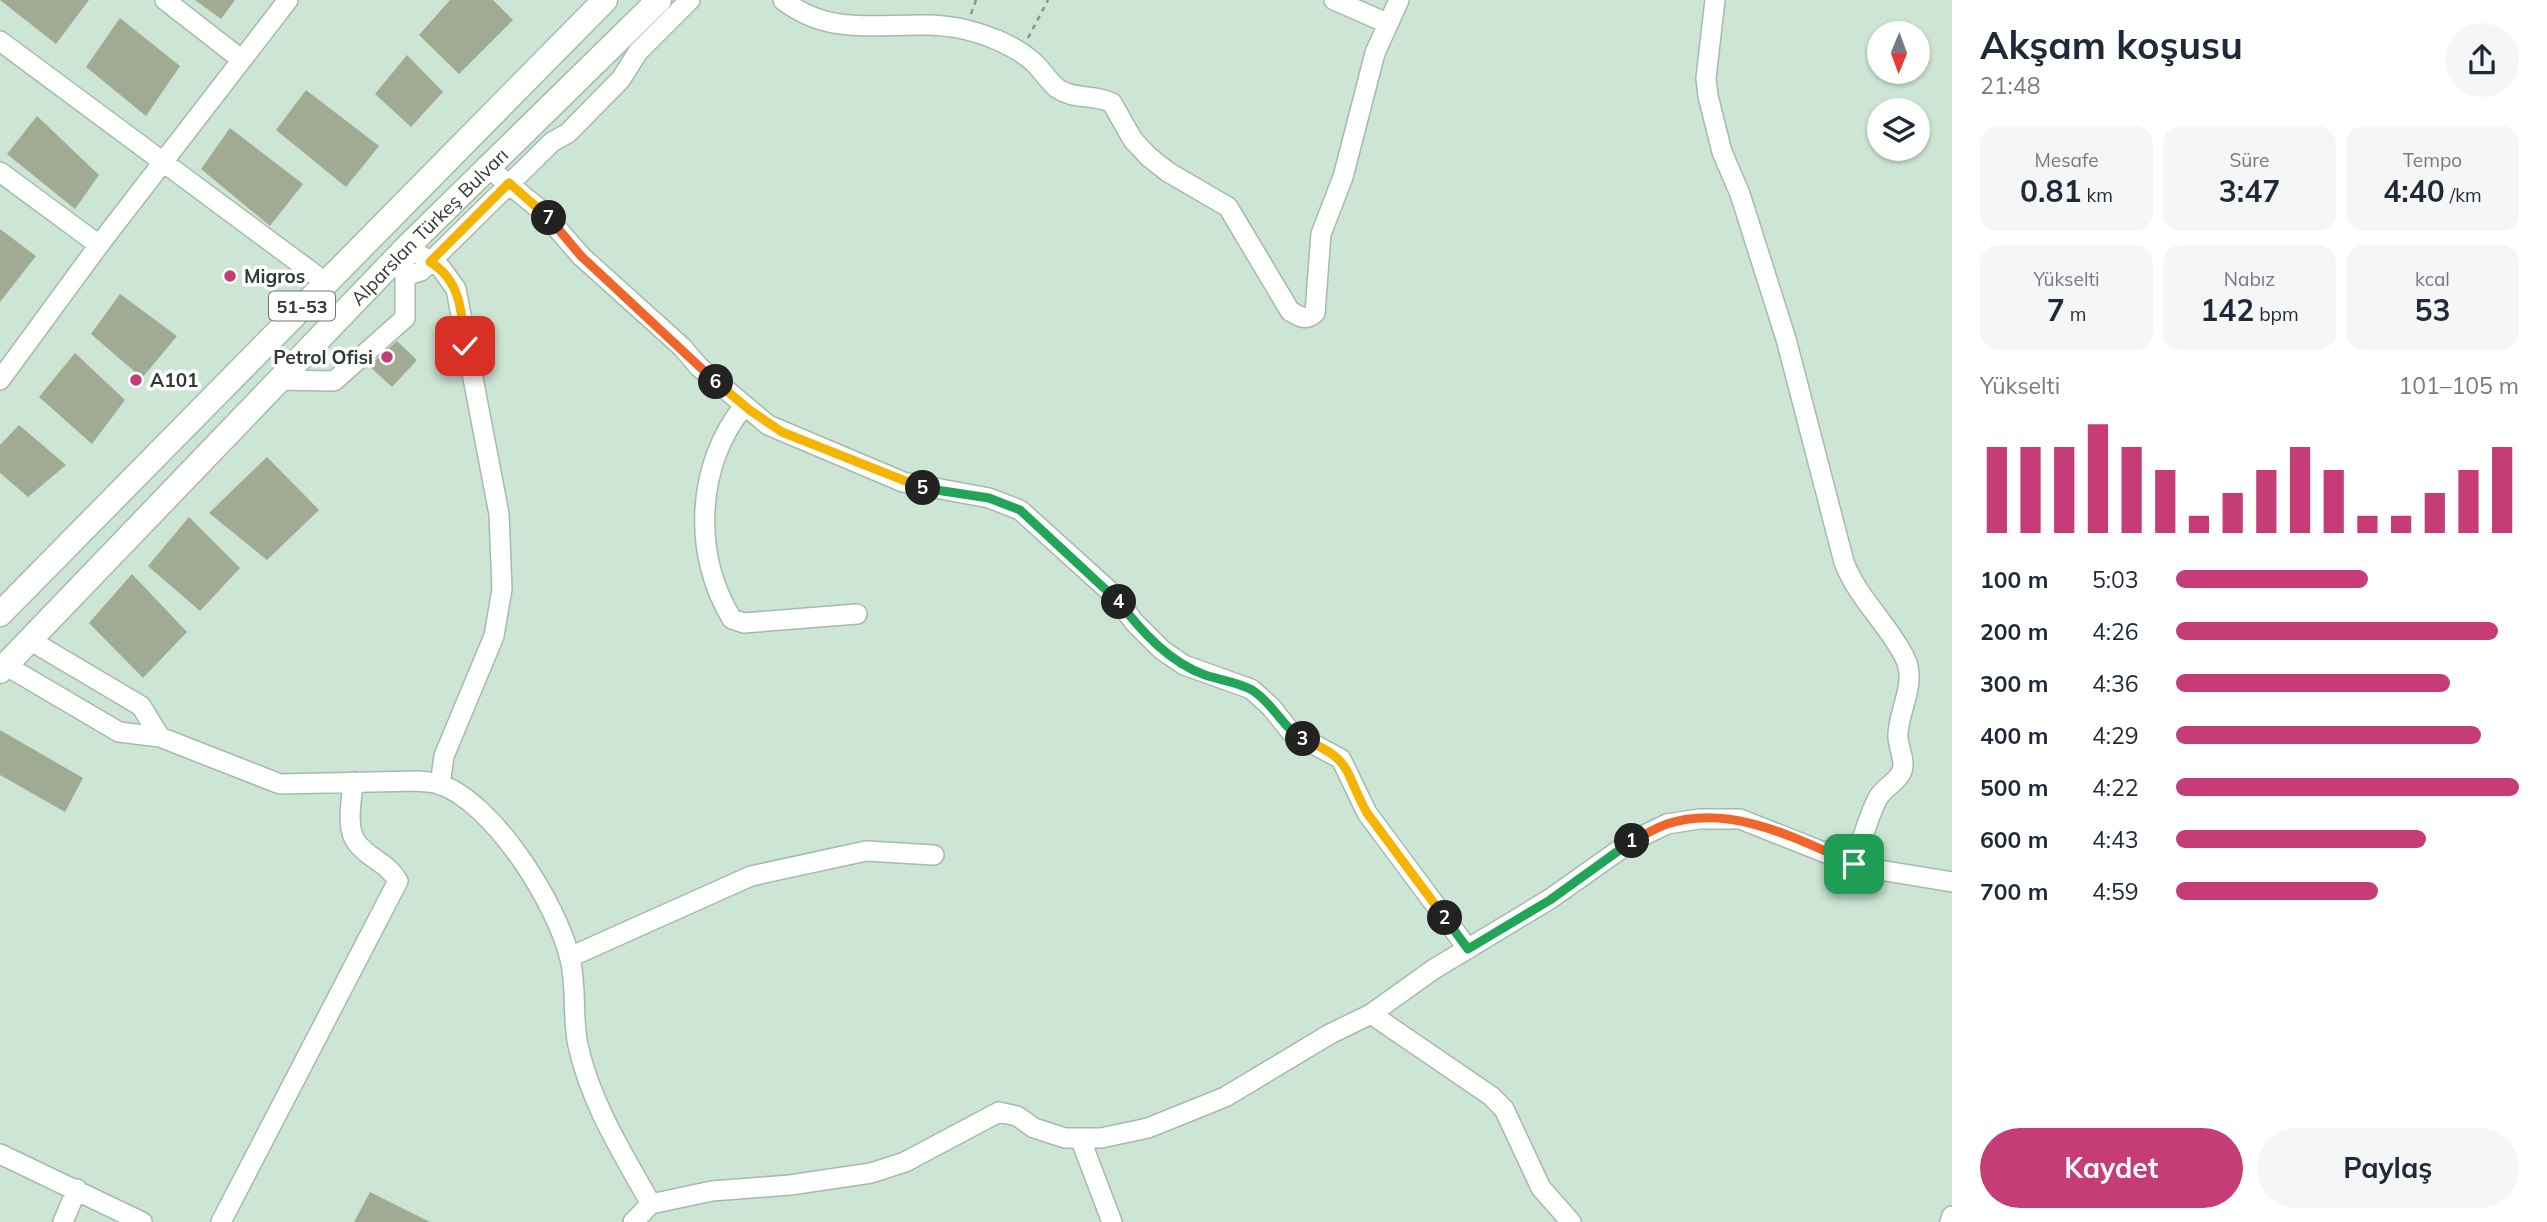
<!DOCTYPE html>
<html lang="tr">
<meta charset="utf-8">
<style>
body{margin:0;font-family:Mulish,sans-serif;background:#f6f6f7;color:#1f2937;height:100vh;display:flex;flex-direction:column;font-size:26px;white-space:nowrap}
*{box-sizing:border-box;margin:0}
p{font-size:23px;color:#747a83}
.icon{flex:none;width:38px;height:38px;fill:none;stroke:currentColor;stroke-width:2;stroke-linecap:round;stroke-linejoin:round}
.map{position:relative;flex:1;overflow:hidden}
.details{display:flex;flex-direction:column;background:#fff;width:595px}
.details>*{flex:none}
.needle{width:46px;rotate:181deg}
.controls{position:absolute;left:1867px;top:21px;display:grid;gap:14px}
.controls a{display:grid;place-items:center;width:63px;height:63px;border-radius:50%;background:#fff;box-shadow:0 2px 5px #0004;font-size:35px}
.pin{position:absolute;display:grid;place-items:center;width:60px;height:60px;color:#fff;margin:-30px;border-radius:14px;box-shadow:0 4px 10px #0006}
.km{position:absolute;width:35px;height:35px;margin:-18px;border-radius:50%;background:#222;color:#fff;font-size:19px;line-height:35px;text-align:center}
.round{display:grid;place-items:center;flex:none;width:74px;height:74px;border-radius:37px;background:#f6f6f7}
.head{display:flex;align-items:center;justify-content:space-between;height:119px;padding:0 28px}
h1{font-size:38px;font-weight:700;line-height:52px}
.stats{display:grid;grid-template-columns:repeat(3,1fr);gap:10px;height:119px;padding:7px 28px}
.stats div{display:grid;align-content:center;border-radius:18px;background:#f6f6f7;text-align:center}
.stats b{font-size:30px;font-weight:700}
.stats small{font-size:19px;font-weight:400}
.stats p{font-size:19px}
.chart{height:196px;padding:14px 28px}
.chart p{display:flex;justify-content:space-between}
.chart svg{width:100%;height:126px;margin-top:7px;stroke:#c53c77;stroke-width:6}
.button{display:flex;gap:14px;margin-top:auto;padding:14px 28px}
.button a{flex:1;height:80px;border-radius:42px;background:#c53c77;color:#fff;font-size:28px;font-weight:700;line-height:80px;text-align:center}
.button a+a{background:#f6f6f7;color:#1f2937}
ul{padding:0 28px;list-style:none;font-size:23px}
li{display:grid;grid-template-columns:112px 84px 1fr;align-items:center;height:52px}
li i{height:18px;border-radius:9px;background:#c53c77}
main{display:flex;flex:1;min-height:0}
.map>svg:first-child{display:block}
.building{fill:#a1aa93}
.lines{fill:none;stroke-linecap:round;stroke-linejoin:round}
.minor-casing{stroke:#a4bbac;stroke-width:22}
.major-casing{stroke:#a4bbac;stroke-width:27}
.path{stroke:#85978b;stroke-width:2.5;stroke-dasharray:5 5;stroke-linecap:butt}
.minor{stroke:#fff;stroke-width:19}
.major{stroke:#fff;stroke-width:24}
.split-1-casing{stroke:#fff;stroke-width:14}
.split-2-casing{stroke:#fff;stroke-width:14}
.split-3-casing{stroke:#fff;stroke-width:14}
.split-4-casing{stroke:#fff;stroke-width:14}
.split-5-casing{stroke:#fff;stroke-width:14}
.split-6-casing{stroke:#fff;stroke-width:14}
.split-7-casing{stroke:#fff;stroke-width:14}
.split-8-casing{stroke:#fff;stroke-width:14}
.split-1{stroke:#f0652b;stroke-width:9}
.split-2{stroke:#22a559;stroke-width:9}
.split-3{stroke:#f5b400;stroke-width:9}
.split-4{stroke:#22a559;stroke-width:9}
.split-5{stroke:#22a559;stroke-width:9}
.split-6{stroke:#f5b400;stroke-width:9}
.split-7{stroke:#f0652b;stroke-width:9}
.split-8{stroke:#f5b400;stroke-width:9}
.poi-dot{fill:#c53c77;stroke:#fff;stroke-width:2.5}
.labels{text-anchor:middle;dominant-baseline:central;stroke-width:7;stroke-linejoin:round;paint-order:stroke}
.shield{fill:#fff;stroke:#6f7571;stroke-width:2}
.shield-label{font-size:18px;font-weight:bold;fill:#313a34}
.street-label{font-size:19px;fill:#313a34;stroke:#fff}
.poi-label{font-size:19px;font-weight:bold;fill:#313a34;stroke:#fff;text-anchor:start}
</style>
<main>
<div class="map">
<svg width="1952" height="1222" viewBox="0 0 1952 1222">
<rect width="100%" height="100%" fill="#cde5d5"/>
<!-- building -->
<path class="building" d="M0,0H89L56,44Z
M195,0H235L221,19Z
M450,0H493L513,20L459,74L419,35Z
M120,18L180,66L146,116L86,67Z
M407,55L443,92L411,127L375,94Z
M306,90L379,146L346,187L276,130Z
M37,116L99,175L75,209L7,154Z
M230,128L303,184L270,226L201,169Z
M0,229L36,256L0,302Z
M120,294L177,336L142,378L91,334Z
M397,341L417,360L392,387L369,366Z
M75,353L125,400L92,444L39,397Z
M19,425L66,465L28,497L0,473V445Z
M267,457L319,510L267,560L209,513Z
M189,517L240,568L200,611L148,566Z
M132,574L187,632L143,678L89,623Z
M0,730L83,778L65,812L0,775Z
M370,1192L430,1222H354Z"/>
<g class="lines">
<!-- minor casing -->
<g class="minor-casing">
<path id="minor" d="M165,0L242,60
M783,0C838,43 896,17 958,28C983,33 1012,44 1031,60C1041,68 1047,80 1057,88C1073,100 1095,94 1112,103L1133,140L1149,157L1168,172L1228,207L1290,311C1300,317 1306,321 1315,313L1321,234L1343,177L1375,53L1399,0
M1334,0L1387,23
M1715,0L1706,78L1708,96L1722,152L1740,194L1786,339L1844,562C1857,597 1887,623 1904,656C1918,682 1899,708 1898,734C1897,746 1906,759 1902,771C1897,783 1884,787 1878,798C1867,818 1862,843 1854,864
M0,41L325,282
M486,166L542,211L581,256L682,347L699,367L768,425L903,482L989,498L1020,510L1115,596L1134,622L1162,650L1184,665L1251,689L1271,707L1291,732L1341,759L1367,813L1468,949
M0,172L99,245
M407,247L441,268L456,289L499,514L502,589L494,636L444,756L440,785
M405,276L421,271L552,142L568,133L621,79L638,52L690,0
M0,380L99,245L288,0
M277,380L334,381L405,318V265
M744,406C696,465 692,554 732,619L744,623L857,614
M5,665L119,732L160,737L141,706L28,639
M160,737L280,784L418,781C425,782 433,782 439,784C494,802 558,906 570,959C577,987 572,1017 578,1045C590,1102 623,1154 651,1204
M570,957L751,876L866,851L934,855
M1371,1014L1491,1096L1504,1109L1541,1188L1571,1222
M1080,1138L1112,1222
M0,1154L142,1222
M63,1222L77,1189
M221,1222L398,881C388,863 369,859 357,843C345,828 352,800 353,782
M633,1222L651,1204L712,1191L790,1185L871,1173L905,1162L999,1112L1017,1116L1034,1128L1065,1138H1101L1148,1128L1225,1097L1330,1034L1371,1014L1434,969L1550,899L1632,841L1667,824L1699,819H1740L1861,867L1952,882
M1950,1222L1952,1216"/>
</g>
<!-- major casing -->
<g class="major-casing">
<g id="major">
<path d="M0,614L605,0"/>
<path id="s1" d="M0,671L407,247L659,0"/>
</g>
</g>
<!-- path -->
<path class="path" d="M971,14L976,0
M1028,38L1048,0"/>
<!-- minor -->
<use href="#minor" class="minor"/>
<!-- major -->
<use href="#major" class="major"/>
</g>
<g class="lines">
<!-- split-1 casing -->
<g class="split-1-casing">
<path id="split-1" d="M1632,841C1643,836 1655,828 1667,824C1731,803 1797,839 1854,864"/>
</g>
<!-- split-2 casing -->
<g class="split-2-casing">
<path id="split-2" d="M1445,918L1468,949L1550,900L1632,841"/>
</g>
<!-- split-3 casing -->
<g class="split-3-casing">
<path id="split-3" d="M1303,739C1354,760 1343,770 1367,813L1445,918"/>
</g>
<!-- split-4 casing -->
<g class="split-4-casing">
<path id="split-4" d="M1119,602C1142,632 1169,662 1205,675C1220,680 1238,682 1252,690C1273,703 1281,726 1303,739"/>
</g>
<!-- split-5 casing -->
<g class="split-5-casing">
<path id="split-5" d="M923,488L989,498L1020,510L1119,602"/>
</g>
<!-- split-6 casing -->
<g class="split-6-casing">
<path id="split-6" d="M716,382L751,411L782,432L923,488"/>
</g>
<!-- split-7 casing -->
<g class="split-7-casing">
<path id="split-7" d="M549,218L581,256L716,382"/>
</g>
<!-- split-8 casing -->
<g class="split-8-casing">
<path id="split-8" d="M465,346C462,314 461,280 430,262L509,183L549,218"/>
</g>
<!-- split-1 -->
<use href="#split-1" class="split-1"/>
<!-- split-2 -->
<use href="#split-2" class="split-2"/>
<!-- split-3 -->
<use href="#split-3" class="split-3"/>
<!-- split-4 -->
<use href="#split-4" class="split-4"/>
<!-- split-5 -->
<use href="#split-5" class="split-5"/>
<!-- split-6 -->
<use href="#split-6" class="split-6"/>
<!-- split-7 -->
<use href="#split-7" class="split-7"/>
<!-- split-8 -->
<use href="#split-8" class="split-8"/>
</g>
<!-- markers -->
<g class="poi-dot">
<circle cx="230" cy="276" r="7"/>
<circle cx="387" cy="357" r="7"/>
<circle cx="136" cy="380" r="7"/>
</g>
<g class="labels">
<!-- shield labels -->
<rect class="shield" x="269" y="291.5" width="66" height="29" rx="5"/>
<g class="shield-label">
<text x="302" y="306">51-53</text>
</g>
<!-- street labels -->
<g class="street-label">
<text stroke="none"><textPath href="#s1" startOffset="618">Alparslan Türkeş Bulvarı</textPath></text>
</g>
<!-- poi labels -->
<g class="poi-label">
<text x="244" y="276">Migros</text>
<text x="373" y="357" text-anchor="end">Petrol Ofisi</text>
<text x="150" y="380">A101</text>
</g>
</g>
</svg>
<div class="controls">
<a><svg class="needle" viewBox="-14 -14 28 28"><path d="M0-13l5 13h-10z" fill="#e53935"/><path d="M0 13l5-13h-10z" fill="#747a83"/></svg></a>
<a><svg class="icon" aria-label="layers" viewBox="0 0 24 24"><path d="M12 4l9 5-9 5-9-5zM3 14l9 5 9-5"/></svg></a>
</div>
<div class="pin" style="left:1854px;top:864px;background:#1e9e55"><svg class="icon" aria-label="arrive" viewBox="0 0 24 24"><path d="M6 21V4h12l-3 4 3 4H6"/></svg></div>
<div class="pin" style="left:465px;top:346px;background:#d93025"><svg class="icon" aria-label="check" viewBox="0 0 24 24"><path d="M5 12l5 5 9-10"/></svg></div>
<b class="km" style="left:1632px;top:841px">1</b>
<b class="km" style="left:1445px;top:918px">2</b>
<b class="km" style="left:1303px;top:739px">3</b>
<b class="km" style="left:1119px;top:602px">4</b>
<b class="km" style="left:923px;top:488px">5</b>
<b class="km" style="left:716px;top:382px">6</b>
<b class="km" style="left:549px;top:218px">7</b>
</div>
<section class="details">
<div class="head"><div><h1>Akşam koşusu</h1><p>21:48</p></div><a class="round"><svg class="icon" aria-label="share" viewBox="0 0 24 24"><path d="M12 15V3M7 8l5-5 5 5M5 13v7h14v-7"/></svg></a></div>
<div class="stats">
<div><p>Mesafe</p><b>0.81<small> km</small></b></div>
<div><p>Süre</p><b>3:47</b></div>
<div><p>Tempo</p><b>4:40<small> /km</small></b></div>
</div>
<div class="stats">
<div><p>Yükselti</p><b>7<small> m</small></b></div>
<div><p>Nabız</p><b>142<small> bpm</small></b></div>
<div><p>kcal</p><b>53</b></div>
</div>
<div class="chart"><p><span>Yükselti</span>101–105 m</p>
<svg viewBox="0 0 160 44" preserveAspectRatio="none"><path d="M5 44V14M15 44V14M25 44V14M35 44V6M45 44V14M55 44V22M65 44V38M75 44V30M85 44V22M95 44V14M105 44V22M115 44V38M125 44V38M135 44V30M145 44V22M155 44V14"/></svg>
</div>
<ul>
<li><b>100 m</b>5:03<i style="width:56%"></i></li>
<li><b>200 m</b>4:26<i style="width:94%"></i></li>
<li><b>300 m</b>4:36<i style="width:80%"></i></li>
<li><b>400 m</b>4:29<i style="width:89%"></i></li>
<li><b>500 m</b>4:22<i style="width:100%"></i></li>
<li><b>600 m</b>4:43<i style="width:73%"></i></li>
<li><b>700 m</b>4:59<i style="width:59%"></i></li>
</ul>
<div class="button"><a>Kaydet</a><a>Paylaş</a></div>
</section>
</main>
